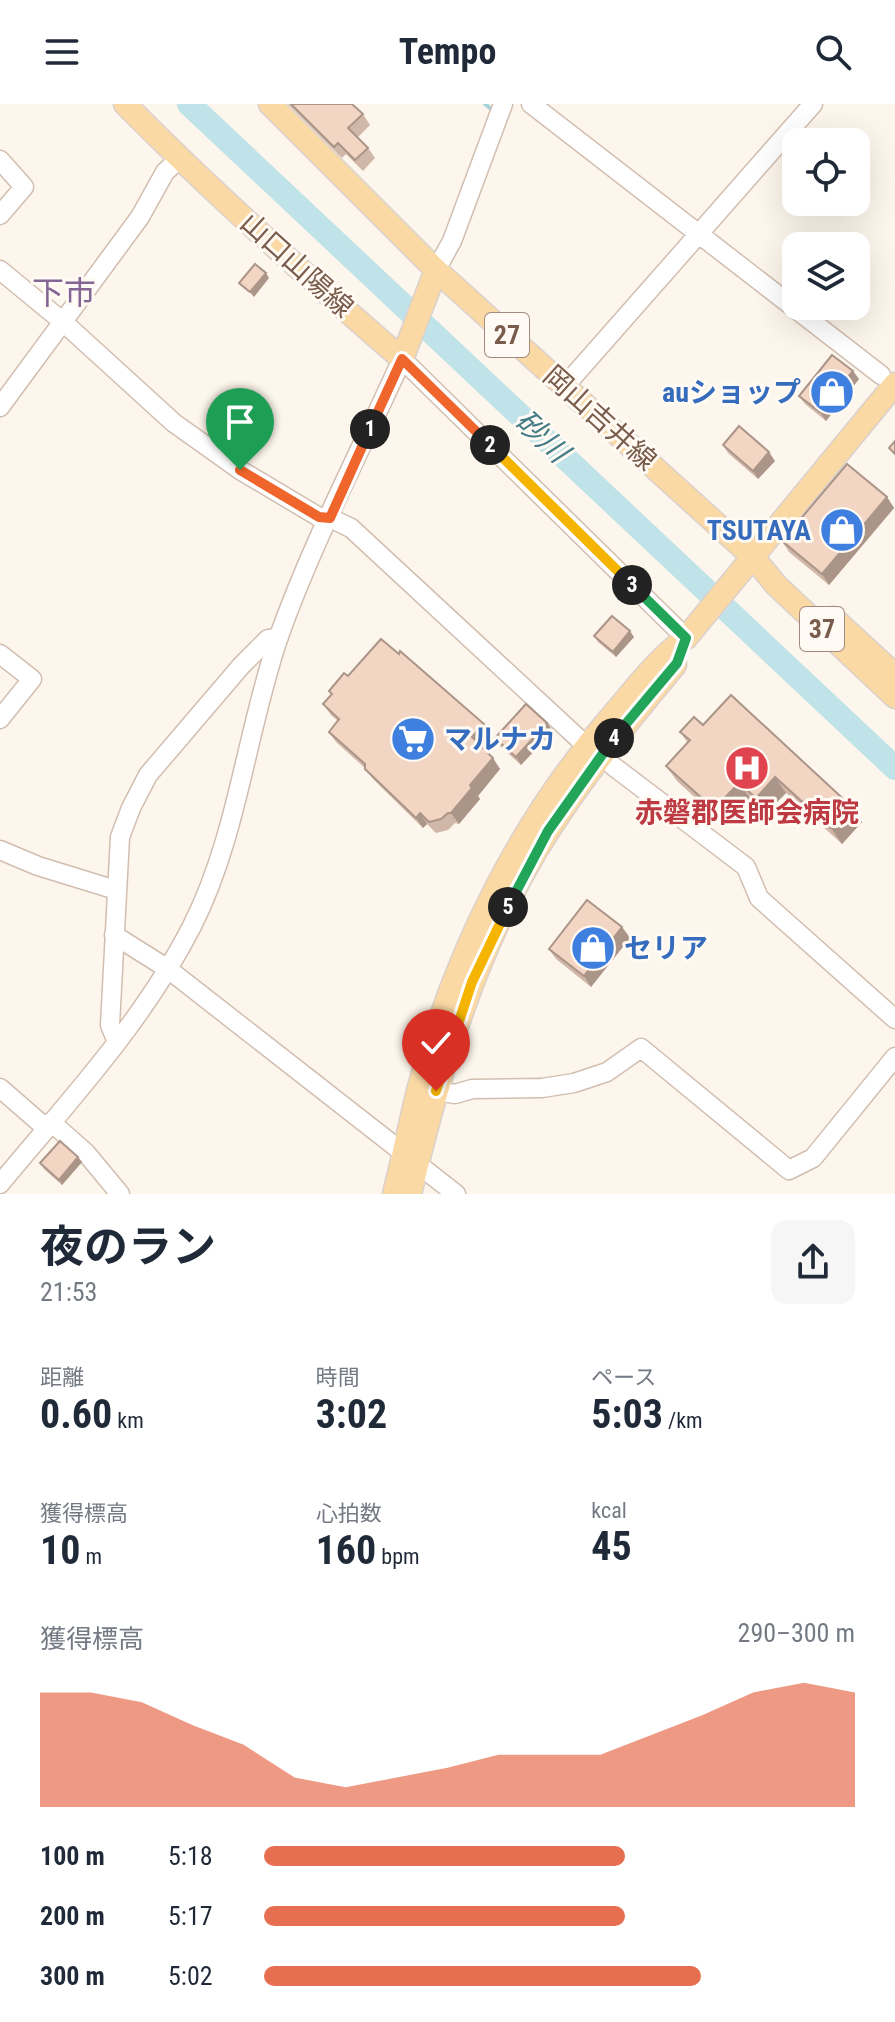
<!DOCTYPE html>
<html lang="ja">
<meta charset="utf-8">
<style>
body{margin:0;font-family:"Roboto Condensed","Noto Sans JP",sans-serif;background:#f6f6f7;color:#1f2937;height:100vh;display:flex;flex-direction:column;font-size:30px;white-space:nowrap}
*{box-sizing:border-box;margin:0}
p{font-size:26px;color:#747a83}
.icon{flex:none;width:44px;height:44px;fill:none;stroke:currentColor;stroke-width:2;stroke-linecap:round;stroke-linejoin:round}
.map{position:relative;height:1090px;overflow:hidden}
.details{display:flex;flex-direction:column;background:#fff;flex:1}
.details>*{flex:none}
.fabs{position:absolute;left:782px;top:24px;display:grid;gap:16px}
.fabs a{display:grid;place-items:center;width:88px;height:88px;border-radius:16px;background:#fff;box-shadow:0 8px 32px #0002;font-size:40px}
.pin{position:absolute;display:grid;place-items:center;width:68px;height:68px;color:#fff;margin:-82px -34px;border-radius:50% 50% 50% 0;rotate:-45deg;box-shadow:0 0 8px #0007}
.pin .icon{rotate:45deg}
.km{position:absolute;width:40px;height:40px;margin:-20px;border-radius:50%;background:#222;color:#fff;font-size:22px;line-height:40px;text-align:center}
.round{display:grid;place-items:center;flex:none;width:84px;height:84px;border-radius:16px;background:#f6f6f7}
.head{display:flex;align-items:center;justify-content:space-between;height:136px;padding:0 40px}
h1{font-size:44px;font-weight:700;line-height:60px}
.figures{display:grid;grid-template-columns:repeat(3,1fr);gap:12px;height:136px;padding:8px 40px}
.figures div{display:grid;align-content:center}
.figures b{font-size:40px;font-weight:700}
.figures small{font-size:22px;font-weight:400}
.figures p{font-size:22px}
.chart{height:224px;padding:16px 40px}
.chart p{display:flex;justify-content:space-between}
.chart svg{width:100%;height:144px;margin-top:8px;fill:#e76f51;opacity:.7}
ul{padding:0 40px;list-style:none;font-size:26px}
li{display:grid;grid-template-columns:128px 96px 1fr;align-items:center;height:60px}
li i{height:20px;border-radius:10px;background:#e76f51}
header{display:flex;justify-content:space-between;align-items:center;height:104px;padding:0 40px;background:#fff;font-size:36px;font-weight:700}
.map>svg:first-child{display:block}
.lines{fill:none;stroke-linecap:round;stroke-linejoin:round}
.stream{stroke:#a5d3da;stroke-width:4}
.river{stroke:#bfe3e8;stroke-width:24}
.minor-casing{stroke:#d1beb0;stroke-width:21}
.major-casing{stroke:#dad1cd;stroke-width:25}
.minor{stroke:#fff;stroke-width:18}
.major{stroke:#fbd9a5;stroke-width:22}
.wall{fill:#d1b7a8}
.shaded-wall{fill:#aa9588}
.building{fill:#f3d5c3;stroke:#aa9588;stroke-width:2}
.split-1-casing{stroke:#fff;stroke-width:16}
.split-2-casing{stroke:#fff;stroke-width:16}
.split-3-casing{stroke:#fff;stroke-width:16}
.split-4-casing{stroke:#fff;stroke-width:16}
.split-5-casing{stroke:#fff;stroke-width:16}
.split-6-casing{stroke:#fff;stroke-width:16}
.split-1{stroke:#f0652b;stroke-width:10}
.split-2{stroke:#f0652b;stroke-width:10}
.split-3{stroke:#f5b400;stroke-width:10}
.split-4{stroke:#22a559;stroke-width:10}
.split-5{stroke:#22a559;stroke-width:10}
.split-6{stroke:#f5b400;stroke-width:10}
.labels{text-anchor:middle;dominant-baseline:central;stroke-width:6;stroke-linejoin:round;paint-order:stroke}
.shield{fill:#fffaf3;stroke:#a28b7f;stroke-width:2}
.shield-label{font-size:26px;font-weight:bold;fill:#7a5c4d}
.street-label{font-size:28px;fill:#7a5c4d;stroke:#fffaf3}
.shop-label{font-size:28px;font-weight:bold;fill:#366cbe;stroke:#fffaf3;text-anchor:end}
.health-label{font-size:28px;font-weight:bold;fill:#be3a42;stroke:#fffaf3}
.water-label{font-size:30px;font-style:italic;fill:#437c86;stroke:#fffaf3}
.quarter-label{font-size:32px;fill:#846695;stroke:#fffaf3}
</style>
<header><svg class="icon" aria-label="menu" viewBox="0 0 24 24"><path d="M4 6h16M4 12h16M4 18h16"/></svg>Tempo<svg class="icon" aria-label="search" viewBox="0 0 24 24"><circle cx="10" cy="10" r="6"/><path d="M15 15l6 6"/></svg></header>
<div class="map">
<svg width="895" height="1090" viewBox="0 0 895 1090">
<rect width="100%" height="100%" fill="#fdf6ec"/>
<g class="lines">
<!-- stream -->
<path class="stream" d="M485,0L490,4"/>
<!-- river -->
<path class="river" d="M189,0L895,664"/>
<!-- minor casing -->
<g class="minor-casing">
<path id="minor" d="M531,0L881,271
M0,56L24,83L0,111
M0,166L62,217L174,319L240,366L319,413L330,414L351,424L579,635
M436,166L452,137L503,0
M564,283L813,0
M0,303L140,113L165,68L179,55
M0,550L32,575L0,615
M613,662L746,763L759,794L895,915
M0,746L38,762L116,786
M114,831L168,865L456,1090
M117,938L110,921L120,733L131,704L148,671L241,562L268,535L279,533
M0,984L46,1024
M436,987L455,990L472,985L542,984L574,979L607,968L641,944L789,1066L813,1054L895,953
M51,1018L86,1049L120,1090
M0,1080C68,998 143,918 192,822C238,731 246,628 279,532C313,437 361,346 402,255L686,534"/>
</g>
<!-- major casing -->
<g class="major-casing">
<path id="major" d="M125,0C213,89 307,173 402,255L436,166
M270,0L436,166L753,453L776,481L895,593
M833,514L895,571
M394,1090C403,1055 410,1018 419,983C456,848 519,719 611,613C635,585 657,555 686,534L895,280
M410,1090C440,964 478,836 549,726C587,667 631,614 675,561"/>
</g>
<!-- minor -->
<use href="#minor" class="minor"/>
<!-- major -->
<use href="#major" class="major"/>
</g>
<!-- wall -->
<path class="wall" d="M288,0H352L363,10L370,21L357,34L368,44L375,54L363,67L346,50L342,54Z
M859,275L826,317L805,300L799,292Z
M723,341L775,357L758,375L728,349Z
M887,393L894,404L829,481L789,448L782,437Z
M594,532L634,533L616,553L598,538Z
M348,572L484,620L491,631L481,642L500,665L478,692L480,695L459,720L455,719L448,726L436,729L427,720L423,724L373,675L365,664L336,638L329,628L338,617L331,611L323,600L332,590L329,587Z
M703,621L862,718L842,740L786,689L766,709L750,694L725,721L677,677L666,662L688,639L680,628Z
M553,627L521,661L500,642L495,634Z
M622,823L630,834L591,883L556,855L549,845Z
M78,1053L82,1058L62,1081L44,1065L40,1059Z"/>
<!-- shaded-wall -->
<path class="shaded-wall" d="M266,169L269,174L254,193L250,188Z
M853,267L859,275L826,317L820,308Z
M769,348L775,357L758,375L753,367Z
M887,393L894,404L829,481L822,470Z
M630,527L634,533L616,553L613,548Z
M547,619L553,627L521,661L516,653Z
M484,620L491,631L479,644L472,633Z
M493,654L500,665L478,692L480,695L459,720L451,709L470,681Z
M775,673L786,689L766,709L756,694Z
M739,679L750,694L725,721L714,705Z
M851,702L862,718L842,740L831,724Z
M420,709L427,720L423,724L416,714Z
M622,823L630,834L591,883L584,872Z
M78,1053L82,1058L62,1081L59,1076Z"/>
<!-- building -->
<path class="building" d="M291,0H352L363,10L348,24L368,44L355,56L338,39L334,43Z
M255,160L266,169L250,188L239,179Z
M832,251L853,267L820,308L799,292Z
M739,322L769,348L753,367L723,341Z
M895,337V350L889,344Z
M847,360L887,393L822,470L782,437Z
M612,512L630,527L613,548L594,532Z
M381,535L399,550L400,547L484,620L472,633L493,654L470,681L472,684L451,709H448L441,715L429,718L420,709L416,714L365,665V660L329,628L339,615L323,600L332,590L329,587L344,569L348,572Z
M731,591L851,702L831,724L775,673L756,694L739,679L714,705L666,662L690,636L680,628L694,613L703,621Z
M526,600L547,619L516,653L495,634Z
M587,796L622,823L584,872L549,845Z
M60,1037L78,1053L59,1076L40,1059Z"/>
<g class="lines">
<!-- split-1 casing -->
<g class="split-1-casing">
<path id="split-1" d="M240,366L319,413L330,414L370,325"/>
</g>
<!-- split-2 casing -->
<g class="split-2-casing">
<path id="split-2" d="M370,325L402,255L490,341"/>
</g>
<!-- split-3 casing -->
<g class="split-3-casing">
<path id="split-3" d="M490,341L632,481"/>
</g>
<!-- split-4 casing -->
<g class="split-4-casing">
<path id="split-4" d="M614,634L677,559L686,534L632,481"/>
</g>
<!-- split-5 casing -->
<g class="split-5-casing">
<path id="split-5" d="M508,803L548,727L614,634"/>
</g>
<!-- split-6 casing -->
<g class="split-6-casing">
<path id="split-6" d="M436,987L472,878L508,803"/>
</g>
<!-- split-1 -->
<use href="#split-1" class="split-1"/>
<!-- split-2 -->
<use href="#split-2" class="split-2"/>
<!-- split-3 -->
<use href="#split-3" class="split-3"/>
<!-- split-4 -->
<use href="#split-4" class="split-4"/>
<!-- split-5 -->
<use href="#split-5" class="split-5"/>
<!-- split-6 -->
<use href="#split-6" class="split-6"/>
</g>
<!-- icons -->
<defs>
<g id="shop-disc" transform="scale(2.3)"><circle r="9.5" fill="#3f7fe0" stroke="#fffaf3"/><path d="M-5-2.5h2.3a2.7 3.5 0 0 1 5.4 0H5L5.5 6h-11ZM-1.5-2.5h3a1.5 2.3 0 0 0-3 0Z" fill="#fff"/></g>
<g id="supermarket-disc" transform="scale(2.3)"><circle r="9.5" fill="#3f7fe0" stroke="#fffaf3"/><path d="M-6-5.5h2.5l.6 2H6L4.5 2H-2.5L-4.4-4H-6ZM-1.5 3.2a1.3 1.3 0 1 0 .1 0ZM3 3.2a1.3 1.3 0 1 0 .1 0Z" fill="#fff"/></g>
<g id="hospital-disc" transform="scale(2.3)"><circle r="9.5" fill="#e0444e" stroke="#fffaf3"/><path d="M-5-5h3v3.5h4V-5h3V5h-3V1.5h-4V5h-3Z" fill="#fff"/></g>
</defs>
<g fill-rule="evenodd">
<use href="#shop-disc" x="832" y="288"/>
<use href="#shop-disc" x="842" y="426"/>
<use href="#supermarket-disc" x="413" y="635"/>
<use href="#hospital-disc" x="747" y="664"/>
<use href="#shop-disc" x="593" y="844"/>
</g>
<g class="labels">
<!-- shield labels -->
<g class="shield">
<rect x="485" y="209" width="44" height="44" rx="6"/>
<rect x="800" y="503" width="44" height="44" rx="6"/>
</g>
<g class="shield-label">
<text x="507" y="231">27</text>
<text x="822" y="525">37</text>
</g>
<!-- street labels -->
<g class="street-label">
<text transform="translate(297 161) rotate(42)">山口山陽線</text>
<text transform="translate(600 314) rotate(42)">岡山吉井線</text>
</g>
<!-- shop labels -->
<g class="shop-label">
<text x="801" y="288">auショップ</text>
<text x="811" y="426">TSUTAYA</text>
<text x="444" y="635" text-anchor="start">マルナカ</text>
<text x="624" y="844" text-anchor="start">セリア</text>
</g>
<!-- health labels -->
<g class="health-label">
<text x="747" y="708">赤磐郡医師会病院</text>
</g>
<!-- water labels -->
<g class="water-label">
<text transform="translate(542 332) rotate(43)">砂川</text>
</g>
<!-- quarter labels -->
<g class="quarter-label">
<text x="64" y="189">下市</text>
</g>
</g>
</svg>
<div class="fabs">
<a><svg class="icon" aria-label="locate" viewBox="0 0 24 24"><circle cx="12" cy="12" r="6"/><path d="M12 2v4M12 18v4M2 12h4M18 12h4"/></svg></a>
<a><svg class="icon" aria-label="layers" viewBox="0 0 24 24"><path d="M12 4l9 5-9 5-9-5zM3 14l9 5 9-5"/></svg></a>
</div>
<div class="pin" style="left:240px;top:366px;background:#1e9e55"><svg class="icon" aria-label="arrive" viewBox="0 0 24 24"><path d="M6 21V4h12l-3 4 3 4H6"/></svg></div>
<div class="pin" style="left:436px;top:987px;background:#d93025"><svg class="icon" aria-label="check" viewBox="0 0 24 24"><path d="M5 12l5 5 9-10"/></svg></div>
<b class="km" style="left:370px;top:325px">1</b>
<b class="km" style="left:490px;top:341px">2</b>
<b class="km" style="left:632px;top:481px">3</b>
<b class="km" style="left:614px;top:634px">4</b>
<b class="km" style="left:508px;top:803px">5</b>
</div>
<section class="details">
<div class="head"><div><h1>夜のラン</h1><p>21:53</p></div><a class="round"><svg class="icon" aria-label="share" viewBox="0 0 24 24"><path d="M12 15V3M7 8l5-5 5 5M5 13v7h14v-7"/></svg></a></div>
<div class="figures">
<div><p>距離</p><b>0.60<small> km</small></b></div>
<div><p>時間</p><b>3:02</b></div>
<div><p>ペース</p><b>5:03<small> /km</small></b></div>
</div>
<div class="figures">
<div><p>獲得標高</p><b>10<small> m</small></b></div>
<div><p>心拍数</p><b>160<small> bpm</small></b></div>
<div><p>kcal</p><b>45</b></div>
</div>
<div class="chart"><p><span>獲得標高</span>290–300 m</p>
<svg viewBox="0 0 160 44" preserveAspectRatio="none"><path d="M0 44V9L10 9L20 12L30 19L40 25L50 35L60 38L70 35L80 32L90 28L100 28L110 28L120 22L130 16L140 9L150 6L160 9V44z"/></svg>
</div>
<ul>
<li><b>100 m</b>5:18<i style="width:61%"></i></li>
<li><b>200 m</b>5:17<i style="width:61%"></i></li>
<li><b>300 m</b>5:02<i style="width:74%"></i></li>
</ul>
</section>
